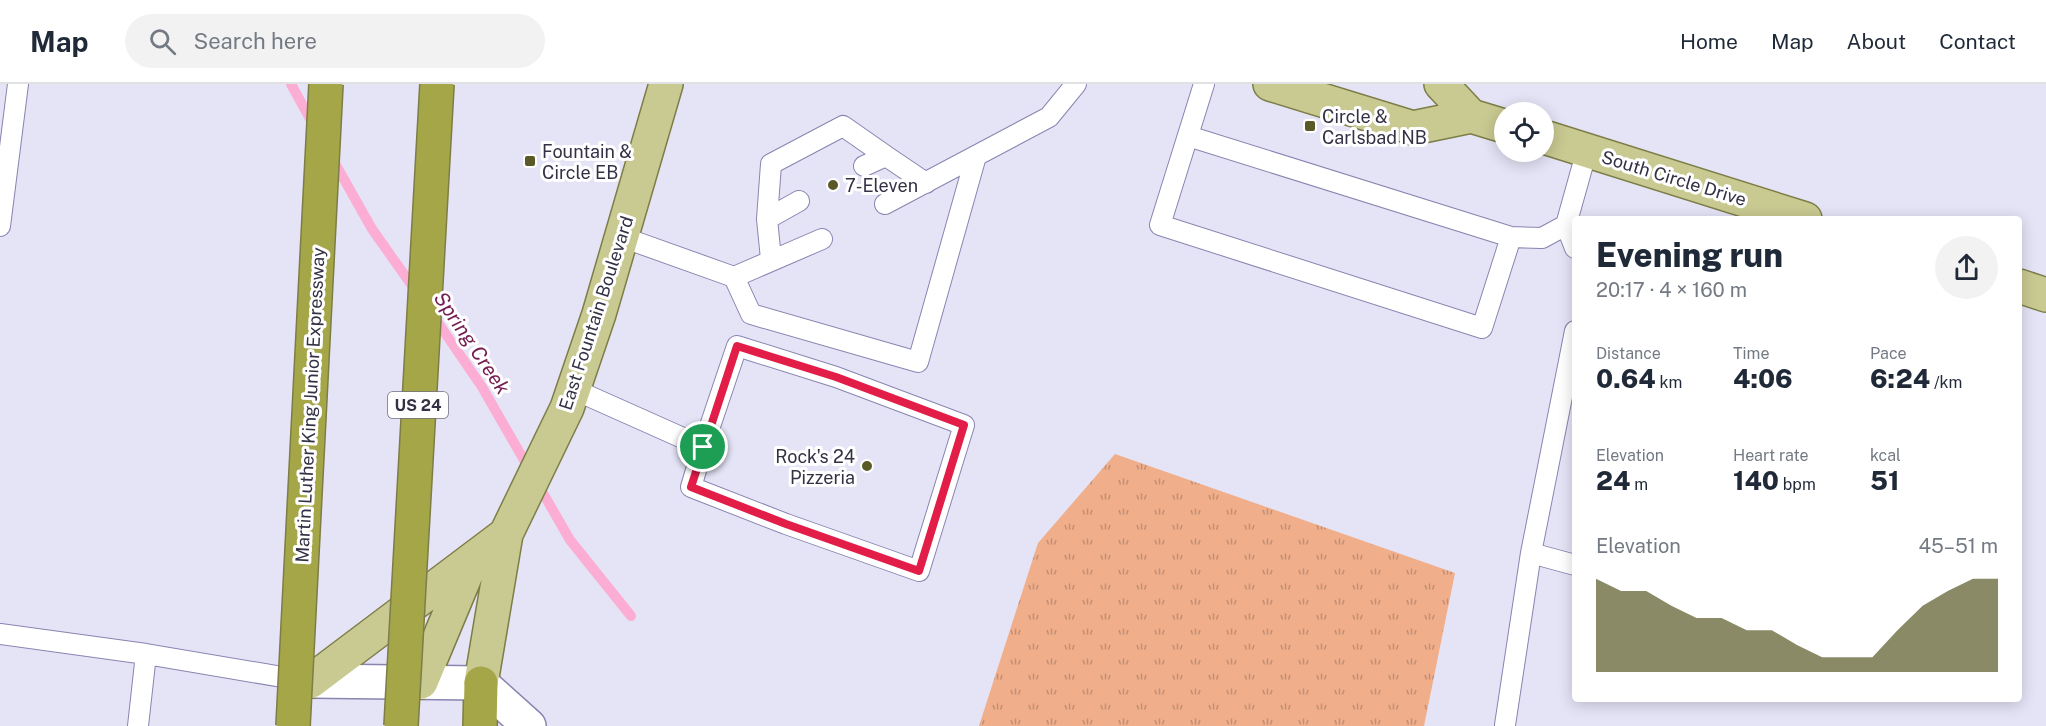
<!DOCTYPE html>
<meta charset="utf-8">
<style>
body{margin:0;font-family:"Public Sans",sans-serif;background:#f2f2f3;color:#1f2937;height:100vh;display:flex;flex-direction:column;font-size:22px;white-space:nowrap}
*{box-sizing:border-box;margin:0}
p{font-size:20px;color:#747a83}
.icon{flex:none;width:33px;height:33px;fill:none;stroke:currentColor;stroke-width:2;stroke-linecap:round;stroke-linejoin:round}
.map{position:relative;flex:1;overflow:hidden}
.details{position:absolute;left:1572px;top:132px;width:450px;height:486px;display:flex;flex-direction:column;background:#fff;border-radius:6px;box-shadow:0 3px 15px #0003}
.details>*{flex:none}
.tools{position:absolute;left:1494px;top:18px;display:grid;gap:12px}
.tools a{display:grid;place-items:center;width:60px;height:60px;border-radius:50%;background:#fff;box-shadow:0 3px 15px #0003;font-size:30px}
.pin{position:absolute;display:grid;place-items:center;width:51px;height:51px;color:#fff;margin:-26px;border:3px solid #fff;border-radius:50%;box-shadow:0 2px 6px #0007}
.round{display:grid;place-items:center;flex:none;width:63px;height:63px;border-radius:32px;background:#f2f2f3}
.headline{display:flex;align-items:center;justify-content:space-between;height:102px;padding:0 24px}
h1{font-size:33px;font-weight:800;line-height:45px}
.metrics{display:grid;grid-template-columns:repeat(3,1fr);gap:9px;height:102px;padding:6px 24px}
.metrics div{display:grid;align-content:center}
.metrics b{font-size:26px;font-weight:800}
.metrics small{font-size:16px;font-weight:400}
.metrics p{font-size:16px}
.chart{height:168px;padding:12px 24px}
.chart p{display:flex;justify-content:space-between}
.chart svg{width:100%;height:108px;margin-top:6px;fill:#595a27;opacity:.7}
header{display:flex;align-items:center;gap:36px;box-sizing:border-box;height:84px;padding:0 30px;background:#fff;border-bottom:2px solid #e0e1e3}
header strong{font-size:28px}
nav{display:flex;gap:33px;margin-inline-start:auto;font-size:21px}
.search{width:420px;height:54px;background:#f2f2f3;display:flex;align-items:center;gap:15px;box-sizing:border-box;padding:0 21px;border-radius:33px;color:#747a83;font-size:22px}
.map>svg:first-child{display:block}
.grass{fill:url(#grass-tufts)}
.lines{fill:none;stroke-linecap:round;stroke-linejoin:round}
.stream{stroke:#fcadd3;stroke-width:10}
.lane-casing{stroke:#8984b0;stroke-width:22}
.street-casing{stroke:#8984b0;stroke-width:36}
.primary-casing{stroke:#7d7d47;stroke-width:36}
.highway-casing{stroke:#7d7d47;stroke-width:36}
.lane{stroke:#fff;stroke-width:20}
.street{stroke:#fff;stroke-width:33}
.primary{stroke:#c9ca91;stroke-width:33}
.highway{stroke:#a5a648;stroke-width:33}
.highway-bridge-casing{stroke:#7d7d47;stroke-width:36;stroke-linecap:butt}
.highway-bridge{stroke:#a5a648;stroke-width:33}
.route-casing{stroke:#fff;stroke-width:12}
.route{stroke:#e11d48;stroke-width:8}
.poi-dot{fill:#595a27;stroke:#fff;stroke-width:2}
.labels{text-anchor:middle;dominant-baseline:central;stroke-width:6;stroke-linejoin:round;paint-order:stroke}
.shield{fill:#fff;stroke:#706f7c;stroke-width:1.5}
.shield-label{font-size:16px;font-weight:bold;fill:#333144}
.poi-label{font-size:18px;fill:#333144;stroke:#fff;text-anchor:start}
.street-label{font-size:18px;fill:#333144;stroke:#fff}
.water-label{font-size:20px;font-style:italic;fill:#751d50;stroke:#fff}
</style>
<header>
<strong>Map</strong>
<div class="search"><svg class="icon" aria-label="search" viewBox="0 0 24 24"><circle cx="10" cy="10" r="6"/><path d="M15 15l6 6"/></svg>Search here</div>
<nav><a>Home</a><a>Map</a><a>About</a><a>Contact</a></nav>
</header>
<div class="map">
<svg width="2046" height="642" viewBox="0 0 2046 642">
<defs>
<pattern id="grass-tufts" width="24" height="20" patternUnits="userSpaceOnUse" patternTransform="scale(1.5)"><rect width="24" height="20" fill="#f0ae8a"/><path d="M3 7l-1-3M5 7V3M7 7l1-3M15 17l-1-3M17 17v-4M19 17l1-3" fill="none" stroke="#c38e72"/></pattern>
</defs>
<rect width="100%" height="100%" fill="#e5e4f7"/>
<!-- grass -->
<path class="grass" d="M1115,370L1455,489L1424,642H979L1038,459Z"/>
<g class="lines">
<!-- stream -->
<path class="stream" d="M291,0L314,42
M332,74L372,145L418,210
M432,230L482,303L570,456L631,532"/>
<!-- lane casing -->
<g class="lane-casing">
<path id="lane" d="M1204,0L1160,141L1482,244L1511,153L1542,154L1566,141
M1188,52L1511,153
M886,72L926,99
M885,120L1049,33L1076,0
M767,135L799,117
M0,142L18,0
M622,153L734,193L822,155
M1575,164L1566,141L1587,66
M771,175L767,135L771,80L843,42L886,72L864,82
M734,193L751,230L918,278L976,72
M573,305L703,363L691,403L786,440L919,487L964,341L836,293L737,262L703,363
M1531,469L1575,481
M0,550L146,570L306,597
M1505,641L1531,469L1575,247
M138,642L146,570"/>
</g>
<!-- street casing -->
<g class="street-casing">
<path id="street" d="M311,597L481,599L529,642"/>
</g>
<!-- primary casing -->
<g class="primary-casing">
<path id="primary" d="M1270,0L1413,44L1471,32L1504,42
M1441,0L1471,32
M1544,53L1805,135
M2019,202L2046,211
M311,597L506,450
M421,598L472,476
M481,599L506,450L567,324L599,230L666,0"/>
</g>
<!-- highway casing -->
<g class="highway-casing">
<path id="highway" d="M480,642L481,599"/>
</g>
<!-- lane -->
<use href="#lane" class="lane"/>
<!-- street -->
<use href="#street" class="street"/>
<!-- primary -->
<use href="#primary" class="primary"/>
<!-- highway -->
<use href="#highway" class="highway"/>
<!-- highway-bridge casing -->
<g class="highway-bridge-casing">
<path id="highway-bridge" d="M293,642L326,0
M401,642L437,0"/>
</g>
<!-- highway-bridge -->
<use href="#highway-bridge" class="highway-bridge"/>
</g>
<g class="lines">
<!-- route casing -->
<g class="route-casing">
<path id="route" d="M737,262L836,293L964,341L919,487L786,440L691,403Z"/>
</g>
<!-- route -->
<use href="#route" class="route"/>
</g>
<!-- markers -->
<g class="poi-dot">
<rect x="1304" y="36" width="12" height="12" rx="3"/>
<rect x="524" y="71" width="12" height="12" rx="3"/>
<circle cx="833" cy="101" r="6"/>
<circle cx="867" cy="382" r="6"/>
</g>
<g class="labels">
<!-- shield labels -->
<rect class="shield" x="388" y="308" width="60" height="26" rx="4.5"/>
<g class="shield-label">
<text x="418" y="321">US 24</text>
</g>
<!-- poi labels -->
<g class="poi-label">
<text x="1322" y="32">Circle &amp;<tspan x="1322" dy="21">Carlsbad NB</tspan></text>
<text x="542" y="67">Fountain &amp;<tspan x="542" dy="21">Circle EB</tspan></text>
<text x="845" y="101">7-Eleven</text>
<text x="855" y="372" text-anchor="end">Rock's 24<tspan x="855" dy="21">Pizzeria</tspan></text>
</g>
<!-- street labels -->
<g class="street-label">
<text transform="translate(1674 94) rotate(17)">South Circle Drive</text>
<text transform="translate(596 229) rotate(-72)">East Fountain Boulevard</text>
<text transform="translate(310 321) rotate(-87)">Martin Luther King Junior Expressway</text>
</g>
<!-- water labels -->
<g class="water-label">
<text transform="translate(472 259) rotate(56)">Spring Creek</text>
</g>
</g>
</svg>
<div class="tools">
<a><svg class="icon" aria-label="locate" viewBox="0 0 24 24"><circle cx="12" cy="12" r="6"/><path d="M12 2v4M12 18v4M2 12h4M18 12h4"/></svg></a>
</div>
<div class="pin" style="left:703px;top:363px;background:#1e9e55"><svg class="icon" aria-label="arrive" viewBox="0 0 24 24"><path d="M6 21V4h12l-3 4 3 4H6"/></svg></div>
<section class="details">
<div class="headline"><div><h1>Evening run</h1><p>20:17 · 4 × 160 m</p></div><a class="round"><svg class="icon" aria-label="share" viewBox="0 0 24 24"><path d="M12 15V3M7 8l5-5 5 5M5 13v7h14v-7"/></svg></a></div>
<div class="metrics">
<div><p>Distance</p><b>0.64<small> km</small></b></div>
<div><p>Time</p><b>4:06</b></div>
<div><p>Pace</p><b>6:24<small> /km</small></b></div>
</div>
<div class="metrics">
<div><p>Elevation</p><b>24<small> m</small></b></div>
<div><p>Heart rate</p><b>140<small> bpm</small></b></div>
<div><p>kcal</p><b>51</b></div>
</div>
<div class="chart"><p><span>Elevation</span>45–51 m</p>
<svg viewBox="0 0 160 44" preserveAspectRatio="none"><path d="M0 44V6L10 11L20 11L30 17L40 22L50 22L60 27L70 27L80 33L90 38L100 38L110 38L120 27L130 17L140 11L150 6L160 6V44z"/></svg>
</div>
</section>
</div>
